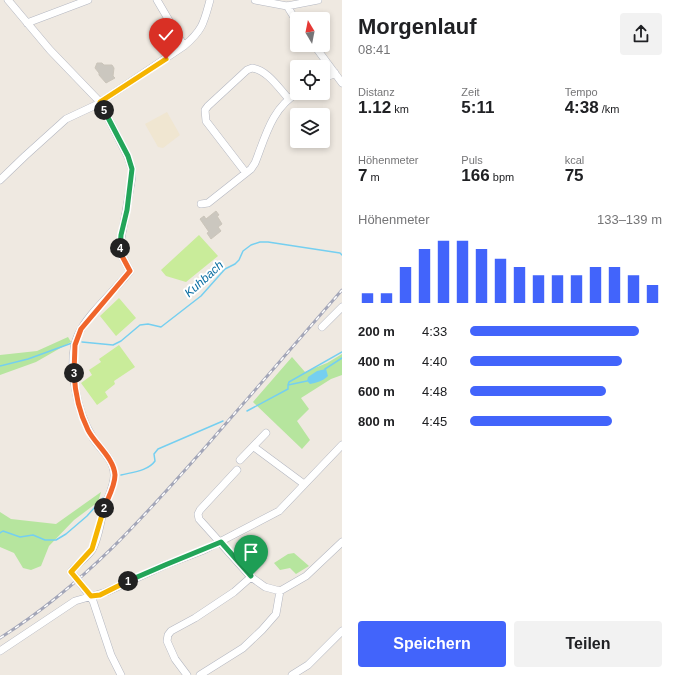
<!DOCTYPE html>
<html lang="de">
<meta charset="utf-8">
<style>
body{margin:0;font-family:Helvetica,sans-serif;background:#f2f2f2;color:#202124;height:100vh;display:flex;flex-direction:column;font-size:15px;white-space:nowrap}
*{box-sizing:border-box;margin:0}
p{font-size:13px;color:#757577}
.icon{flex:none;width:22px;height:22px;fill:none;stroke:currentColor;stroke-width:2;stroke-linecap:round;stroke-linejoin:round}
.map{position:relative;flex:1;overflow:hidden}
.panel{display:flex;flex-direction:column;background:#fff;width:336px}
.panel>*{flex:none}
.needle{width:26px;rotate:350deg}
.fabs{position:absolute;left:290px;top:12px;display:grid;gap:8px}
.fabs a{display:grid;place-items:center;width:40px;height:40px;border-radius:4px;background:#fff;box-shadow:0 2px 6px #0003;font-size:20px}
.pin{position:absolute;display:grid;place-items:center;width:34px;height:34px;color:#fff;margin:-41px -17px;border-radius:50% 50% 50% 0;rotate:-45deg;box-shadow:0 0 4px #0007}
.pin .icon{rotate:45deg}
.km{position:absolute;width:20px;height:20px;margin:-10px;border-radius:50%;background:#222;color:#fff;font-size:11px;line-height:20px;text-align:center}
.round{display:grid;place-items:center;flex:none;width:42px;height:42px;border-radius:4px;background:#f2f2f2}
.headline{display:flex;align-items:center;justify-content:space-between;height:68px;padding:0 16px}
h1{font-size:22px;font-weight:700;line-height:30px}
.metrics{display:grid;grid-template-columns:repeat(3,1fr);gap:6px;height:68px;padding:4px 16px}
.metrics div{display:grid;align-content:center}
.metrics b{font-size:17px;font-weight:700}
.metrics small{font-size:11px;font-weight:400}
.metrics p{font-size:11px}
.chart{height:112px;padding:8px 16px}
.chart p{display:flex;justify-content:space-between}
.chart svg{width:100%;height:72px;margin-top:4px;stroke:#4264fb;stroke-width:6}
.action{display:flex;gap:8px;margin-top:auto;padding:8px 16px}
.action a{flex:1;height:46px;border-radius:4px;background:#4264fb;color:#fff;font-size:16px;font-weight:700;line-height:46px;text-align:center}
.action a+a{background:#f2f2f2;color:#202124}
ul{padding:0 16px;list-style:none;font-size:13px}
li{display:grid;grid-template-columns:64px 48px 1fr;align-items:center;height:30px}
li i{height:10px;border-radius:5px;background:#4264fb}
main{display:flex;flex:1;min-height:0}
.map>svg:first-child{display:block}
.education{fill:#f0e6d1}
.green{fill:#b6e59e}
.pitch{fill:#c9ec9a}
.water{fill:#75cff0}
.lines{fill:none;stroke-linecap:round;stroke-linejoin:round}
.stream{stroke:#75cff0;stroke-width:1.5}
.building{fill:#cbc7bf;stroke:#cbc5ba}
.minor-casing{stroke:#b4b7c1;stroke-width:8}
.minor{stroke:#fff;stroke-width:7}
.rail-casing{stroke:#a3a6b8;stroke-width:3}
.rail{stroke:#fff;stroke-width:1.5;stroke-dasharray:4.5;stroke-linecap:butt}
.minor-bridge-casing{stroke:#b4b7c1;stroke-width:8;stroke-linecap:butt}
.minor-bridge{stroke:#fff;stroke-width:7}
.split-1-casing{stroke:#fff;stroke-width:8}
.split-2-casing{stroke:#fff;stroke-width:8}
.split-3-casing{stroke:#fff;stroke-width:8}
.split-4-casing{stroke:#fff;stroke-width:8}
.split-5-casing{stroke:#fff;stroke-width:8}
.split-6-casing{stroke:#fff;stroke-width:8}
.split-1{stroke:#22a559;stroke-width:5}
.split-2{stroke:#f5b400;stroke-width:5}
.split-3{stroke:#f0652b;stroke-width:5}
.split-4{stroke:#f0652b;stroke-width:5}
.split-5{stroke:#22a559;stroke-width:5}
.split-6{stroke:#f5b400;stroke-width:5}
.labels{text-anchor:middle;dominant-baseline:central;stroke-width:4;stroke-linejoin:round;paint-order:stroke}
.water-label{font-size:12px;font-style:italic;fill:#0d6fa3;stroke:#fff}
</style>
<main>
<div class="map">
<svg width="342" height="675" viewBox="0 0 342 675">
<rect width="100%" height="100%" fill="#efe9e1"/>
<!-- education -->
<path class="education" d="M167,112L180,135L163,148L158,147L145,124Z"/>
<!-- green -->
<path class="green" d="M68,337L71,342L36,362L0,375V355L37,351Z
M342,354V375L331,379L301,398L309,409L297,421L310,440L302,449L253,402L292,357L305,372L327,363Z
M101,492L98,502L74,520L49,546L41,566L31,570L23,568L14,553L0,547V512L11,519L56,524Z
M294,553L309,566L296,574L290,568L280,570L274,563L288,554Z"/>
<!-- pitch -->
<path class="pitch" d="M199,235L218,256L186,282L166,276L161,270Z
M119,298L136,318L116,336L100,316Z
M119,345L135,367L114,381L115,384L105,392L108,397L97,405L81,383L92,375L89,370L101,362L99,359Z"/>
<!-- water -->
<path class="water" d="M326,369L328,376C323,381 316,383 310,384L307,381L308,377L317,371Z"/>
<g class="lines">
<!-- stream -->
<path class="stream" d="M82,342L113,345L121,341L140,325L148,324L161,327L201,296L225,269L235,264L239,260L243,251L251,245L260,242H268L340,253L342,255
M0,366L28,359L72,343
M325,369L342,358
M288,385L289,382L342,352
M247,411L288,389V385L307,381
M121,475C133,472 148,471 155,461L154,454L158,449L223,421
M0,533L3,531L20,537L33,535L45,540H56L66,534L87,516L103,498"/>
</g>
<!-- building -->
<path class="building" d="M97,63H102L104,65H112L114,68L113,76L115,78L106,83L99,75V73L95,68Z
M216,211L219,215L217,216L222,224L218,227L221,231L211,239L207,233L209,232L200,219L204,216L206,219Z"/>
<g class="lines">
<!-- minor casing -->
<g class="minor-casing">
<path id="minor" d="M8,0L50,50L100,102L128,157L132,169V177L120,245L122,256L130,271C115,291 88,313 78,335C66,362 77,413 93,438C100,449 114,460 114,474C115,486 107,498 104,509C100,522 99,538 92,550C86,558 77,564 71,572L73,574
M157,0L184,46
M255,0L287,6L318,0
M287,6L297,22
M27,23L88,0
M314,45L342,83
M323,79L335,73
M246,173L206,121L205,110L208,106L247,70L252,68C267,70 278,87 288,98
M0,180L25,156L66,119L96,105L184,46C203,30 204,22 210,0
M201,204L208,203L251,169L255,163C265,138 272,107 298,93
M322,327L342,307
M254,447L304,484
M240,460L266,433
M237,470L200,510L198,514L199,519L251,577L265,587L280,591L306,576L342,542
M84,588L93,601L111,655L121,675
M0,651L75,601L106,592L165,565L204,550L279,511L342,445
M187,675L175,659L167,641L168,635L171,631L195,618L234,592L251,577
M200,675L243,648L262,630L276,614L280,591
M292,675L308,665L342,631"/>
</g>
<!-- minor -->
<use href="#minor" class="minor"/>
<!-- rail casing -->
<g class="rail-casing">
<path id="rail" d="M0,638C85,584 143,518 209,443C253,392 298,341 342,290"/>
</g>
<!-- rail -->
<use href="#rail" class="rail"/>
<!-- minor-bridge casing -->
<g class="minor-bridge-casing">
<path id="minor-bridge" d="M73,574L84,588"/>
</g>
<!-- minor-bridge -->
<use href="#minor-bridge" class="minor-bridge"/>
</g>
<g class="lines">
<!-- split-1 casing -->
<g class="split-1-casing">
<path id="split-1" d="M128,581L165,565L221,542L251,576"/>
</g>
<!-- split-2 casing -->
<g class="split-2-casing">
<path id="split-2" d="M104,508L92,549L71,572L91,596L100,595L128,581"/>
</g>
<!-- split-3 casing -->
<g class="split-3-casing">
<path id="split-3" d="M74,373C75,393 79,412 88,430C95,444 114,458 115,475C115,486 108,498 104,508"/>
</g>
<!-- split-4 casing -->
<g class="split-4-casing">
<path id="split-4" d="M74,373L75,345L81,329L130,271L122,256L120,248"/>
</g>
<!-- split-5 casing -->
<g class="split-5-casing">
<path id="split-5" d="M104,110L128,156L132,169L127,210L121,235L120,248"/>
</g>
<!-- split-6 casing -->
<g class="split-6-casing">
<path id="split-6" d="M104,110L100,102L166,59"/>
</g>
<!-- split-1 -->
<use href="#split-1" class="split-1"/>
<!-- split-2 -->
<use href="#split-2" class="split-2"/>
<!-- split-3 -->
<use href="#split-3" class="split-3"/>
<!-- split-4 -->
<use href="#split-4" class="split-4"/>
<!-- split-5 -->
<use href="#split-5" class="split-5"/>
<!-- split-6 -->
<use href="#split-6" class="split-6"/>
</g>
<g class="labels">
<!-- water labels -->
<g class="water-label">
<text transform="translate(204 279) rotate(-42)">Kuhbach</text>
</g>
</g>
</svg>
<div class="fabs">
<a><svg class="needle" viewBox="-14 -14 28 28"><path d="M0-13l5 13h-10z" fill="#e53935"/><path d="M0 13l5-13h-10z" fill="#757577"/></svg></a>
<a><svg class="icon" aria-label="locate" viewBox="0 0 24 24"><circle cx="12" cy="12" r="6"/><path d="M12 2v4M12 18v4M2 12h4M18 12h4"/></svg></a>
<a><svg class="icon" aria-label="layers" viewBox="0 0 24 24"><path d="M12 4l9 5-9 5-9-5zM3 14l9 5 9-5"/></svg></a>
</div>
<div class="pin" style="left:251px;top:576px;background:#1e9e55"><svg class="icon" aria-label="arrive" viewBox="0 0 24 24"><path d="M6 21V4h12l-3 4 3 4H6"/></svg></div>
<div class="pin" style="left:166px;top:59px;background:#d93025"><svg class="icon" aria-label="check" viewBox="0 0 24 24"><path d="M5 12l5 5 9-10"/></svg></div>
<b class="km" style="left:128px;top:581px">1</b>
<b class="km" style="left:104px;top:508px">2</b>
<b class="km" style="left:74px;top:373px">3</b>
<b class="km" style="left:120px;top:248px">4</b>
<b class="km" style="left:104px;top:110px">5</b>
</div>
<section class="panel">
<div class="headline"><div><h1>Morgenlauf</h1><p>08:41</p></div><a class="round"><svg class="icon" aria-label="share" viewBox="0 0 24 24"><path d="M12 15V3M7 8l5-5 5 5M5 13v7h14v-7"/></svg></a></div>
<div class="metrics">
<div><p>Distanz</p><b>1.12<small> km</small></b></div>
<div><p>Zeit</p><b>5:11</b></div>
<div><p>Tempo</p><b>4:38<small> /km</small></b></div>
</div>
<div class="metrics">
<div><p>Höhenmeter</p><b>7<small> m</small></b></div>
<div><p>Puls</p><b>166<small> bpm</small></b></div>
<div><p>kcal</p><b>75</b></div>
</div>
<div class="chart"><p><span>Höhenmeter</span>133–139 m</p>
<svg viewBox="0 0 160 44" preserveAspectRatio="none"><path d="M5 44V38M15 44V38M25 44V22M35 44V11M45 44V6M55 44V6M65 44V11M75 44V17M85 44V22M95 44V27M105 44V27M115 44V27M125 44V22M135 44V22M145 44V27M155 44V33"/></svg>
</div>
<ul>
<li><b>200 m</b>4:33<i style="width:88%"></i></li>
<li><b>400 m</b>4:40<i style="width:79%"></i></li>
<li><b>600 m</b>4:48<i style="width:71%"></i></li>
<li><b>800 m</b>4:45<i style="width:74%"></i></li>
</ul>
<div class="action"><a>Speichern</a><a>Teilen</a></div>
</section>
</main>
